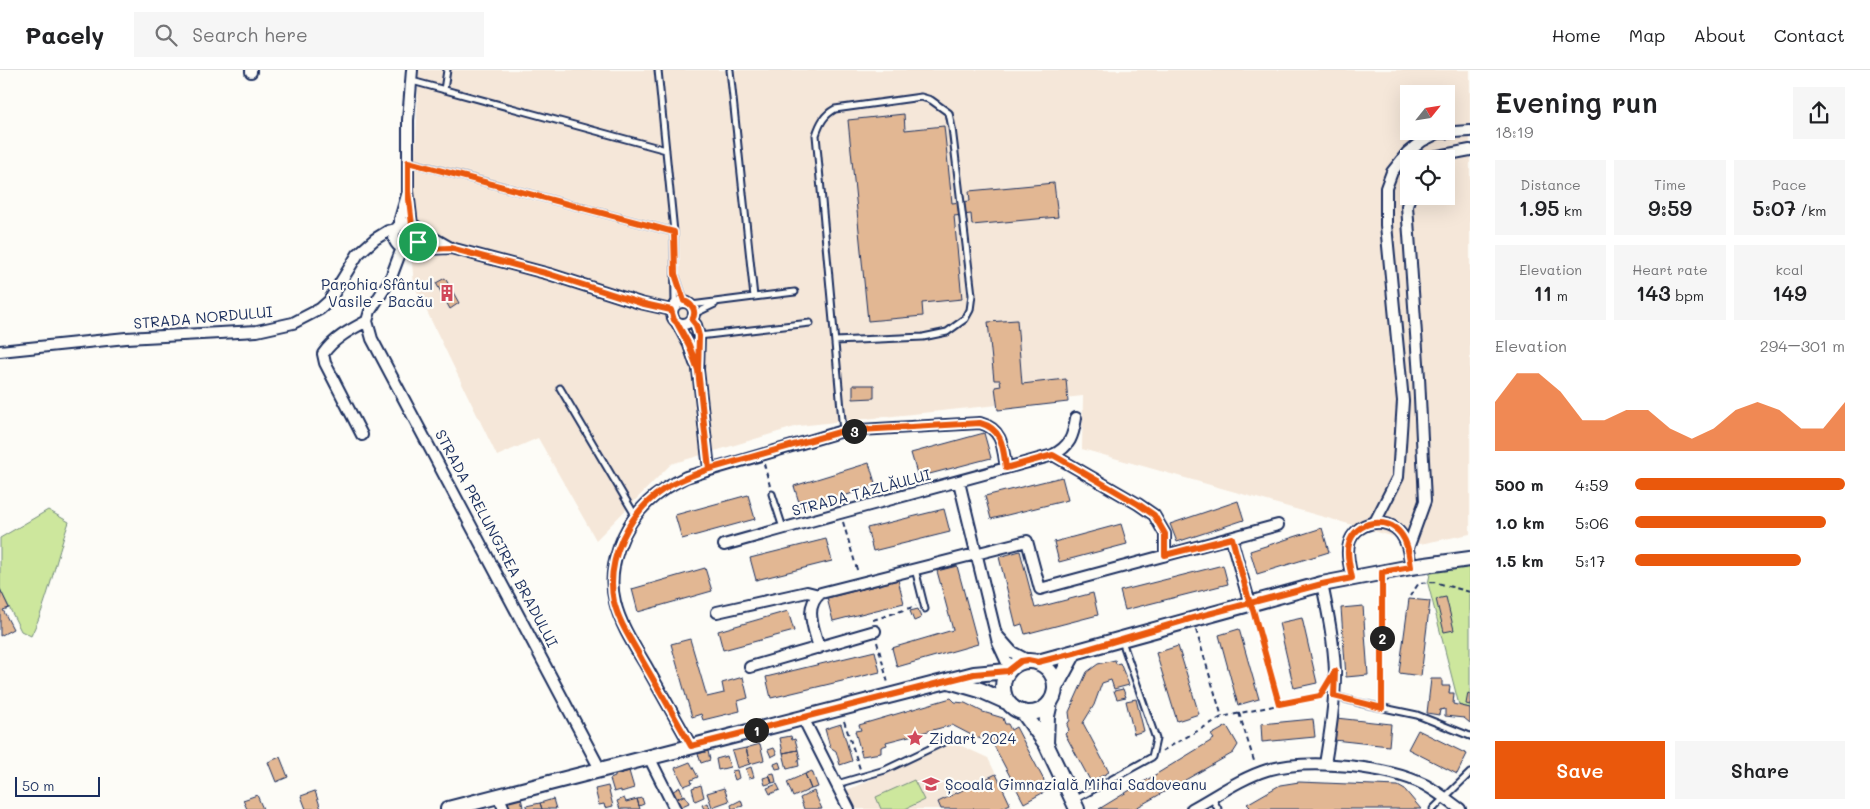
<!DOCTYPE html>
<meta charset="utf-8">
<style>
body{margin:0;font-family:Mali,sans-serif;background:#f6f6f6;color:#202124;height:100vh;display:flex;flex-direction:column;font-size:19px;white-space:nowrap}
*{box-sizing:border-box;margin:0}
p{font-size:16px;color:#757577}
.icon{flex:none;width:28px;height:28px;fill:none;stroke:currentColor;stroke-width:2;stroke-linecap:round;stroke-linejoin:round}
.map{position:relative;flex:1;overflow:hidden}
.sheet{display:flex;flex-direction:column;background:#fff;width:400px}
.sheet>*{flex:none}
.needle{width:32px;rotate:60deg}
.tools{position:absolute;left:1400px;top:15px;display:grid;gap:10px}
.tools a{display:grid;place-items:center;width:55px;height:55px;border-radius:0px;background:#fff;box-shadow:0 5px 20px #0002;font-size:25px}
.scale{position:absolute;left:15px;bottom:12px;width:85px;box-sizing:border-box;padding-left:5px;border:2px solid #1b2f5e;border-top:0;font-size:14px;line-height:18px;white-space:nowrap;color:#1b2f5e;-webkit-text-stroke:4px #fdfcf7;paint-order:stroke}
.pin{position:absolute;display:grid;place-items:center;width:42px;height:42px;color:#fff;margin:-21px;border:2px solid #fff;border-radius:50%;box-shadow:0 1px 5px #0007}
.km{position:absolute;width:25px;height:25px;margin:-12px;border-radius:50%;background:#222;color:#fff;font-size:14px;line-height:25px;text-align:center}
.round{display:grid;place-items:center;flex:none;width:52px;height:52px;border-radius:0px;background:#f6f6f6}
.head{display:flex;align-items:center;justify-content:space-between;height:85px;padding:0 25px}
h1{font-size:28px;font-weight:600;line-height:38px}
.figures{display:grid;grid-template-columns:repeat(3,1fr);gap:8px;height:85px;padding:5px 25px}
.figures div{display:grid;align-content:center;border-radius:0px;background:#f6f6f6;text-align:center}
.figures b{font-size:21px;font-weight:600}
.figures small{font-size:14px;font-weight:400}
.figures p{font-size:14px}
.chart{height:140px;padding:10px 25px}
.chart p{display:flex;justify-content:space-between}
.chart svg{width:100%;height:90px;margin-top:5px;fill:#ea580c;opacity:.7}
.cta{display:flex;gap:10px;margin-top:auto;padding:10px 25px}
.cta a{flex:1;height:58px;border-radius:0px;background:#ea580c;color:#fff;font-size:20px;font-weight:600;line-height:58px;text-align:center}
.cta a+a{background:#f6f6f6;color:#202124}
ul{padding:0 25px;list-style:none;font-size:16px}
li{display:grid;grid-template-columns:80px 60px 1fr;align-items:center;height:38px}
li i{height:12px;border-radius:6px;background:#ea580c}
header{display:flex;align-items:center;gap:30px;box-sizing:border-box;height:70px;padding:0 25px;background:#fff;border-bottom:1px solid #e0e0e0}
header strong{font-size:24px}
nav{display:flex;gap:28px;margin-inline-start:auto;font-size:18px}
.search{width:350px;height:45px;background:#f6f6f6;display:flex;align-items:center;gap:12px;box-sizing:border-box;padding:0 18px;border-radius:0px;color:#757577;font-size:19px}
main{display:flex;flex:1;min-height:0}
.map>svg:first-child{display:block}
.built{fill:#f5e7d9;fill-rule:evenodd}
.green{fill:#cde79d;stroke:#748b7e}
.building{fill:#e2b793;stroke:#1b2f5e}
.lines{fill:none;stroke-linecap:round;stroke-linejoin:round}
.lane-casing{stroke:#1b2f5e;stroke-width:9}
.street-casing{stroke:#1b2f5e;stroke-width:14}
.secondary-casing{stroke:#1b2f5e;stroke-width:18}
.path{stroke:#1b2f5e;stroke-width:2;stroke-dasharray:5 4;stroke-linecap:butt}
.lane{stroke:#fdfcf7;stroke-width:5}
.street{stroke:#fdfcf7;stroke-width:10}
.secondary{stroke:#fdfcf7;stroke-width:14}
.route-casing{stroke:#fff;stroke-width:10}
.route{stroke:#ea580c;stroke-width:6}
.labels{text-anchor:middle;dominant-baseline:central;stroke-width:4.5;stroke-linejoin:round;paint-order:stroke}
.poi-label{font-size:15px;fill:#1b2f5e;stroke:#fdfcf7;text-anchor:start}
.street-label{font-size:15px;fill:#1b2f5e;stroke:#fdfcf7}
</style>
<header>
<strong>Pacely</strong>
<div class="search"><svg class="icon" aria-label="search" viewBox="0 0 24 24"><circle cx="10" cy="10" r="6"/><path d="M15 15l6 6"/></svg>Search here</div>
<nav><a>Home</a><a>Map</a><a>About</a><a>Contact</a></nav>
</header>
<main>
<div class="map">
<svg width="1470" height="739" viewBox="0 0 1470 739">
<rect width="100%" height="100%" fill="#fdfcf7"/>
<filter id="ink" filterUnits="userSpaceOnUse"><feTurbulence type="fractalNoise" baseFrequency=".02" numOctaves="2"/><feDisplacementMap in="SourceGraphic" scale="10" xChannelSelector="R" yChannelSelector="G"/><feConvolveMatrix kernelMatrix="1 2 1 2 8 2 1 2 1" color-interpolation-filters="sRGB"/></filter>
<g filter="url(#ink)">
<!-- built -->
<path class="built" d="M419,0H1470V464L1420,474L1082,379L1083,326L798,356L671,394L596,470L538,368L497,386L414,215L411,181ZM1409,24H1446V61H1409ZM1409,89H1446V126H1409Z
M953,672L988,688L1013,739H849L841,723Z"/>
<!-- green -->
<path class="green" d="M48,440L69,452C55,490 49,530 31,566L21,561L0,519V468Z
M1470,493V638L1459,635L1428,514L1431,499Z
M914,710L924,730L905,739H881L876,727Z"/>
<!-- building -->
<path class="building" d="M904,44L905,60L944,56L952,133L970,131L969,121L1054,113L1058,147L972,155L971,144L954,146L962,229L922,233L923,246L868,251L848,50Z
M445,208L459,233L450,239L436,213Z
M1017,250L1022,314L1066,309L1068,332L998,340L995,317L1001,316L1000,310H994L988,252Z
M853,315H874V328L853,329Z
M984,363L991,388L918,407L911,383Z
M869,393L876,416L801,439L794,416Z
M1062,407L1068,430L991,449L985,426Z
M748,425L755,449L682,469L675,445Z
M1238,431L1244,450L1177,472L1170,454Z
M944,439L950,462L873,481L867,458Z
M1121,454L1127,474L1059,492L1054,472Z
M1322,458L1329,482L1257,504L1250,481Z
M826,469L832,491L756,510L750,488Z
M1020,481L1035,538L1093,523L1098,545L1025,564L1022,554L1016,556L999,487Z
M1223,495L1228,514L1125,540L1120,521Z
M957,496L978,574L897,597L892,578L953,560L937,501Z
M705,498L712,521L638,542L632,519Z
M898,510L904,533L833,551L827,528Z
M0,519L9,538L3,540L13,559L0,566Z
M1446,527L1454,560L1444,562L1436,529Z
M1409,529L1430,531L1421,606L1399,603Z
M1363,536L1368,605L1346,607L1341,538Z
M918,539L921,548L914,551L910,541Z
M788,541L794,561L723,580L718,561Z
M1302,548L1317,613L1294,618L1279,553Z
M1239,559L1259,629L1238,635L1219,565Z
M690,569L707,627L724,623L722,613L743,607L748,628L738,631L740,641L703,650L701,644L692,647L671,574Z
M1178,576L1199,644L1177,651L1156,583Z
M875,581L880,602L771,628L766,607Z
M1115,590L1116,594L1120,593L1129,615L1114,619L1111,610L1102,613L1094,635L1083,653L1109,702L1091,712L1065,664L1069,660L1067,655L1070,650L1069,642L1087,602L1098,594Z
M1431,609H1442V616H1450L1449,623H1454L1453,634L1470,638V653L1464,648L1445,646V639L1440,640L1439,645L1427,643Z
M1123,619L1126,627L1117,629L1114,621Z
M1468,623L1470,624V635L1466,634Z
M951,628L955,632L965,633L983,642L1003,648L1005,654H1008L1011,660L1016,657L1048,718L1046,721L1024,733L992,672L975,667L952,655L886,672L887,675L881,677V683L862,686L855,661L861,660L859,655Z
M1136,629L1144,661L1134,664L1126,631Z
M1336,648L1391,654L1389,676L1334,670Z
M1313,649L1315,667L1262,672L1261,654Z
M841,654L852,691L840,695L836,681L830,677L825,659Z
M1227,656L1238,675L1233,683L1134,739H1099L1214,669L1211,665Z
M1418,660L1467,684L1457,704L1408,679Z
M791,666L792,670L795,669L798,680L783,683L780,668Z
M760,674L764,690L750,694L746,678Z
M746,678L750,694L737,698L732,681Z
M774,678L777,684L771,687L768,680Z
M798,680L800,689L798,690L799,696L787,699L783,683Z
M708,681L710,690L701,693L698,684Z
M727,686L730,697L718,700L716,689Z
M280,687L288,707L276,712L268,692Z
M690,692L698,707L691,710L692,713L684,716L675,698Z
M779,692L781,698L776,699L774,694Z
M751,697L754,707L749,708L746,699Z
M737,700L739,708L735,710L732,701Z
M629,701L634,718L621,722V720L614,722L610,709L615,707V705Z
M812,701L818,717L811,719L805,704Z
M774,703L776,712L772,713L769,704Z
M805,704L811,719L793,727L787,712Z
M996,704L1010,734L1000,739H941L938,732Z
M770,706L772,713L765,715L763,708Z
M1299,712L1398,716L1405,720L1421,739H1247L1250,737L1247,734L1280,715Z
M777,714L780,720L770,724L767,718Z
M701,715L704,727L695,731L692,718Z
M608,716L613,736L605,738L604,734L599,735L595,719Z
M680,717L683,725L674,730L670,723Z
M724,718L729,731L712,737L707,723Z
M315,721L321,739H306L301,726Z
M814,721L822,739H804L800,728Z
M257,725L263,739H247L243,730Z
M685,725L689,733L678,738L674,731Z
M521,728L523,737L518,739H506L504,733Z
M624,728L626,732L637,729L640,739H620L617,731Z
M642,728L644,734L639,736L637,729Z
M553,729L556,739H542L540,733Z
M741,730L743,736L732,739L731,735Z
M540,733L542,739H527L526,736Z
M708,733L710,739H704L702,735Z"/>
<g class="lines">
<!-- lane casing -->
<g class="lane-casing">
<path id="lane" d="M658,0L674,162L675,235
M412,11L666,80
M444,20L447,0
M409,92L674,162
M676,207L684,231
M754,227L795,222
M691,235L754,227L730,0
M694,244L715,234
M699,266L810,253
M835,271L923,267L947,262L965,249L970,240L972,225L952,58L949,43L931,30L921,27L835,39C824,45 820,53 816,65L843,361
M560,318L635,445
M772,424L783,458
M915,499L925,539
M1334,626L1360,633L1417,645L1470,666
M837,714L885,700L946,671
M1212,728L1218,739
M1074,730L1152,687L1156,669L1122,571
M1433,739L1470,703"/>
</g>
<!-- street casing -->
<g class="street-casing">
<path id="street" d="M251,0V2
M412,0L408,50V121L412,155
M1432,89L1433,87L1470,80
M394 166a13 13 0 1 1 26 0a13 13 0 1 1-26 0Z
M400,156V149L407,125
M416,158L451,178L549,204L640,233L671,240
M415,176L426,179L450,178
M672 243a11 11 0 1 1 22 0a11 11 0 1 1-22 0Z
M692,250L696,255L699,266L698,300L709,399
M367,251L372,269L600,699
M367,251L370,241L390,210L402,178
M677,253L689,275L695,293
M0,281L126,268L257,261L293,253L320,239L329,231L358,184L375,169L388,161L397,159
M362,365L325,293L323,284C334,268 350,260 367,251
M1053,385L1138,434L1154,445L1165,464V485
M959,412L998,573L1010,599
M1375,452L1398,407L1403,331L1386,155V118L1392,102L1407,83L1422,71L1438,63L1470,61
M1231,468L1250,534
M724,475C833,444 943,416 1053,385C1070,376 1073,367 1076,348
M1408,478L1425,431L1419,307L1407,136L1410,126
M1352,508C1350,497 1346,484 1349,474C1355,451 1387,445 1401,464C1408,473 1409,485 1411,497
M1322,514C1328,543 1334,572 1335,602C1335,633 1330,664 1325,694
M717,542L807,522L819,525
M997,565L1012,582L1027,590
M819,578C814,558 803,537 821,523L1027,471L1040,519L1278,455
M750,597L875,561
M803,648L849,739
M691,676C676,649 660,621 645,594C633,574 620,554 615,532C606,498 623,455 648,432C659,421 672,414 686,407L843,361L980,353C1003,359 1003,378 1006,398
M649,687L675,739
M498,725L504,739
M1192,739C1216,726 1241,708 1267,700C1309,688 1387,696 1425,715C1438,722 1449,731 1460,739"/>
</g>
<!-- secondary casing -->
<g class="secondary-casing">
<path id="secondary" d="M1003 617a26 26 0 1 1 52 0a26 26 0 1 1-52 0Z
M1038,592L1322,514L1411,497L1470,489
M949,611L980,620L1007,632
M1056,616L1074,583
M1023,642L1046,674L1077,739
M1046,674L1047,646L1050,633
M448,739L974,604L1008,601"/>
</g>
<!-- path -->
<path class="path" d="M764,394L770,416
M843,452L858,503
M1410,526L1419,513L1434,512L1470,522
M1254,545L1279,634
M873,550L916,536
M1196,560L1222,647
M877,572L888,613
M1382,630V515
M1239,643L1255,694
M844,651L860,699
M1162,681L1222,647L1320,626L1323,620"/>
<!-- lane -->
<use href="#lane" class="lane"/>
<!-- street -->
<use href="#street" class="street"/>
<!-- secondary -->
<use href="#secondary" class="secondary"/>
</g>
</g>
<g class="lines" filter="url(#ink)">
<!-- route casing -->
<g class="route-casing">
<path id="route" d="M418,172L415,176L426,179L450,178L549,204L640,233L671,240L674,250L677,253L689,275L698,300L709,399C693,405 678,410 664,419C629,442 605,490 614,532C619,553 632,571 642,590C659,619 675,648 691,676L974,604L1008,601L1021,591L1028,590L1038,592L1074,583L1193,548L1322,514L1352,508C1350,497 1346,484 1349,474C1355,451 1387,445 1401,464C1408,473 1409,485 1411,497L1382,502V638L1334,626L1335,601L1320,626L1279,634L1253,540L1250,534L1232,468L1165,485V464L1154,445L1138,434L1053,385L1006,398C1003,378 1003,359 980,353L843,361L709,399L698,300L699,266L696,255L692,250C697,242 693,234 684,231L675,204L674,162L408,92V121L412,155L419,162L418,172"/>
</g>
<!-- route -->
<use href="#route" class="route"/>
</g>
<!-- icons -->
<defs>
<g id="building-bare" transform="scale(1.35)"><path d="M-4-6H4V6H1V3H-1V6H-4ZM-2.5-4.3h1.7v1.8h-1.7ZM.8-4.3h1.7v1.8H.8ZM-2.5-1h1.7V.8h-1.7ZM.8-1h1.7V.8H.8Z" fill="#d1495b" stroke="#fdfcf7" stroke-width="2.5" paint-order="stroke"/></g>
<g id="sight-bare" transform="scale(1.35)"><path d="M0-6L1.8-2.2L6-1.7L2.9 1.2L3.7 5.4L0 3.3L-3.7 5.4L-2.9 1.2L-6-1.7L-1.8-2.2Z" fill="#d1495b" stroke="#fdfcf7" stroke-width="2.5" paint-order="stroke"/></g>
<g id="school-bare" transform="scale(1.35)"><path d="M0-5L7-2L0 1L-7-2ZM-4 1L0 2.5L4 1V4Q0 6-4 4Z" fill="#d1495b" stroke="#fdfcf7" stroke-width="2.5" paint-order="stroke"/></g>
</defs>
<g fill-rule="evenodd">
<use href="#building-bare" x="447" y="223"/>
<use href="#sight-bare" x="915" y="668"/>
<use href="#school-bare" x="931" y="714"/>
</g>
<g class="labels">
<!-- poi labels -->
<g class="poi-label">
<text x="433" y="214" text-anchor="end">Parohia Sfântul<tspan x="433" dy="17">Vasile - Bacău</tspan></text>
<text x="929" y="668">Zidart 2024</text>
<text x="945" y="714">Școala Gimnazială Mihai Sadoveanu</text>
</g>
<!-- street labels -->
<g class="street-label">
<text transform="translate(203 247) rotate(-5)">STRADA NORDULUI</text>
<text transform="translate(861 422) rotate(-15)">STRADA TAZLĂULUI</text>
<text transform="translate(497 468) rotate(62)">STRADA PRELUNGIREA BRADULUI</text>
</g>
</g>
</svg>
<div class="tools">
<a><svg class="needle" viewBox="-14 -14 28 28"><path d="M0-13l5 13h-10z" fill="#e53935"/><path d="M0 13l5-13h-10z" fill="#757577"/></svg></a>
<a><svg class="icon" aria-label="locate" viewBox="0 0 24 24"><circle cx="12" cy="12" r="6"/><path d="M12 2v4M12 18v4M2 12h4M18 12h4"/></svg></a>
</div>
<div class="scale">50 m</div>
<div class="pin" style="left:418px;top:172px;background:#1e9e55"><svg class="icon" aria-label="arrive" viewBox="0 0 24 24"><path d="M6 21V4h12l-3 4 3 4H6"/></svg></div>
<b class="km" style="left:756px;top:660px">1</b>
<b class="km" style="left:1382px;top:568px">2</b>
<b class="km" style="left:854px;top:361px">3</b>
</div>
<section class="sheet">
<div class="head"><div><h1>Evening run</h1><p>18:19</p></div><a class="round"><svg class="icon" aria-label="share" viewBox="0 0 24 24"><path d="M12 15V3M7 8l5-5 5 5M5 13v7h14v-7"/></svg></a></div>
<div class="figures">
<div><p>Distance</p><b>1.95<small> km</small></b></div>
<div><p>Time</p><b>9:59</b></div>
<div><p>Pace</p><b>5:07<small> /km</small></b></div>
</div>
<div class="figures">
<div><p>Elevation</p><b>11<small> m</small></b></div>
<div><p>Heart rate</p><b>143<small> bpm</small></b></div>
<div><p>kcal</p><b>149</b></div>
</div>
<div class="chart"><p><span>Elevation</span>294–301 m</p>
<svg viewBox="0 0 160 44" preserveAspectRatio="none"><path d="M0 44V20L10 6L20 6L30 15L40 29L50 29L60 24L70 24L80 33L90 38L100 33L110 24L120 20L130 24L140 33L150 33L160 20V44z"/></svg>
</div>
<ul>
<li><b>500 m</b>4:59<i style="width:100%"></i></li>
<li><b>1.0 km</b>5:06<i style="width:91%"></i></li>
<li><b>1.5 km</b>5:17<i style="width:79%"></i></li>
</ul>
<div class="cta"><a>Save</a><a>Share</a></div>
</section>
</main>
